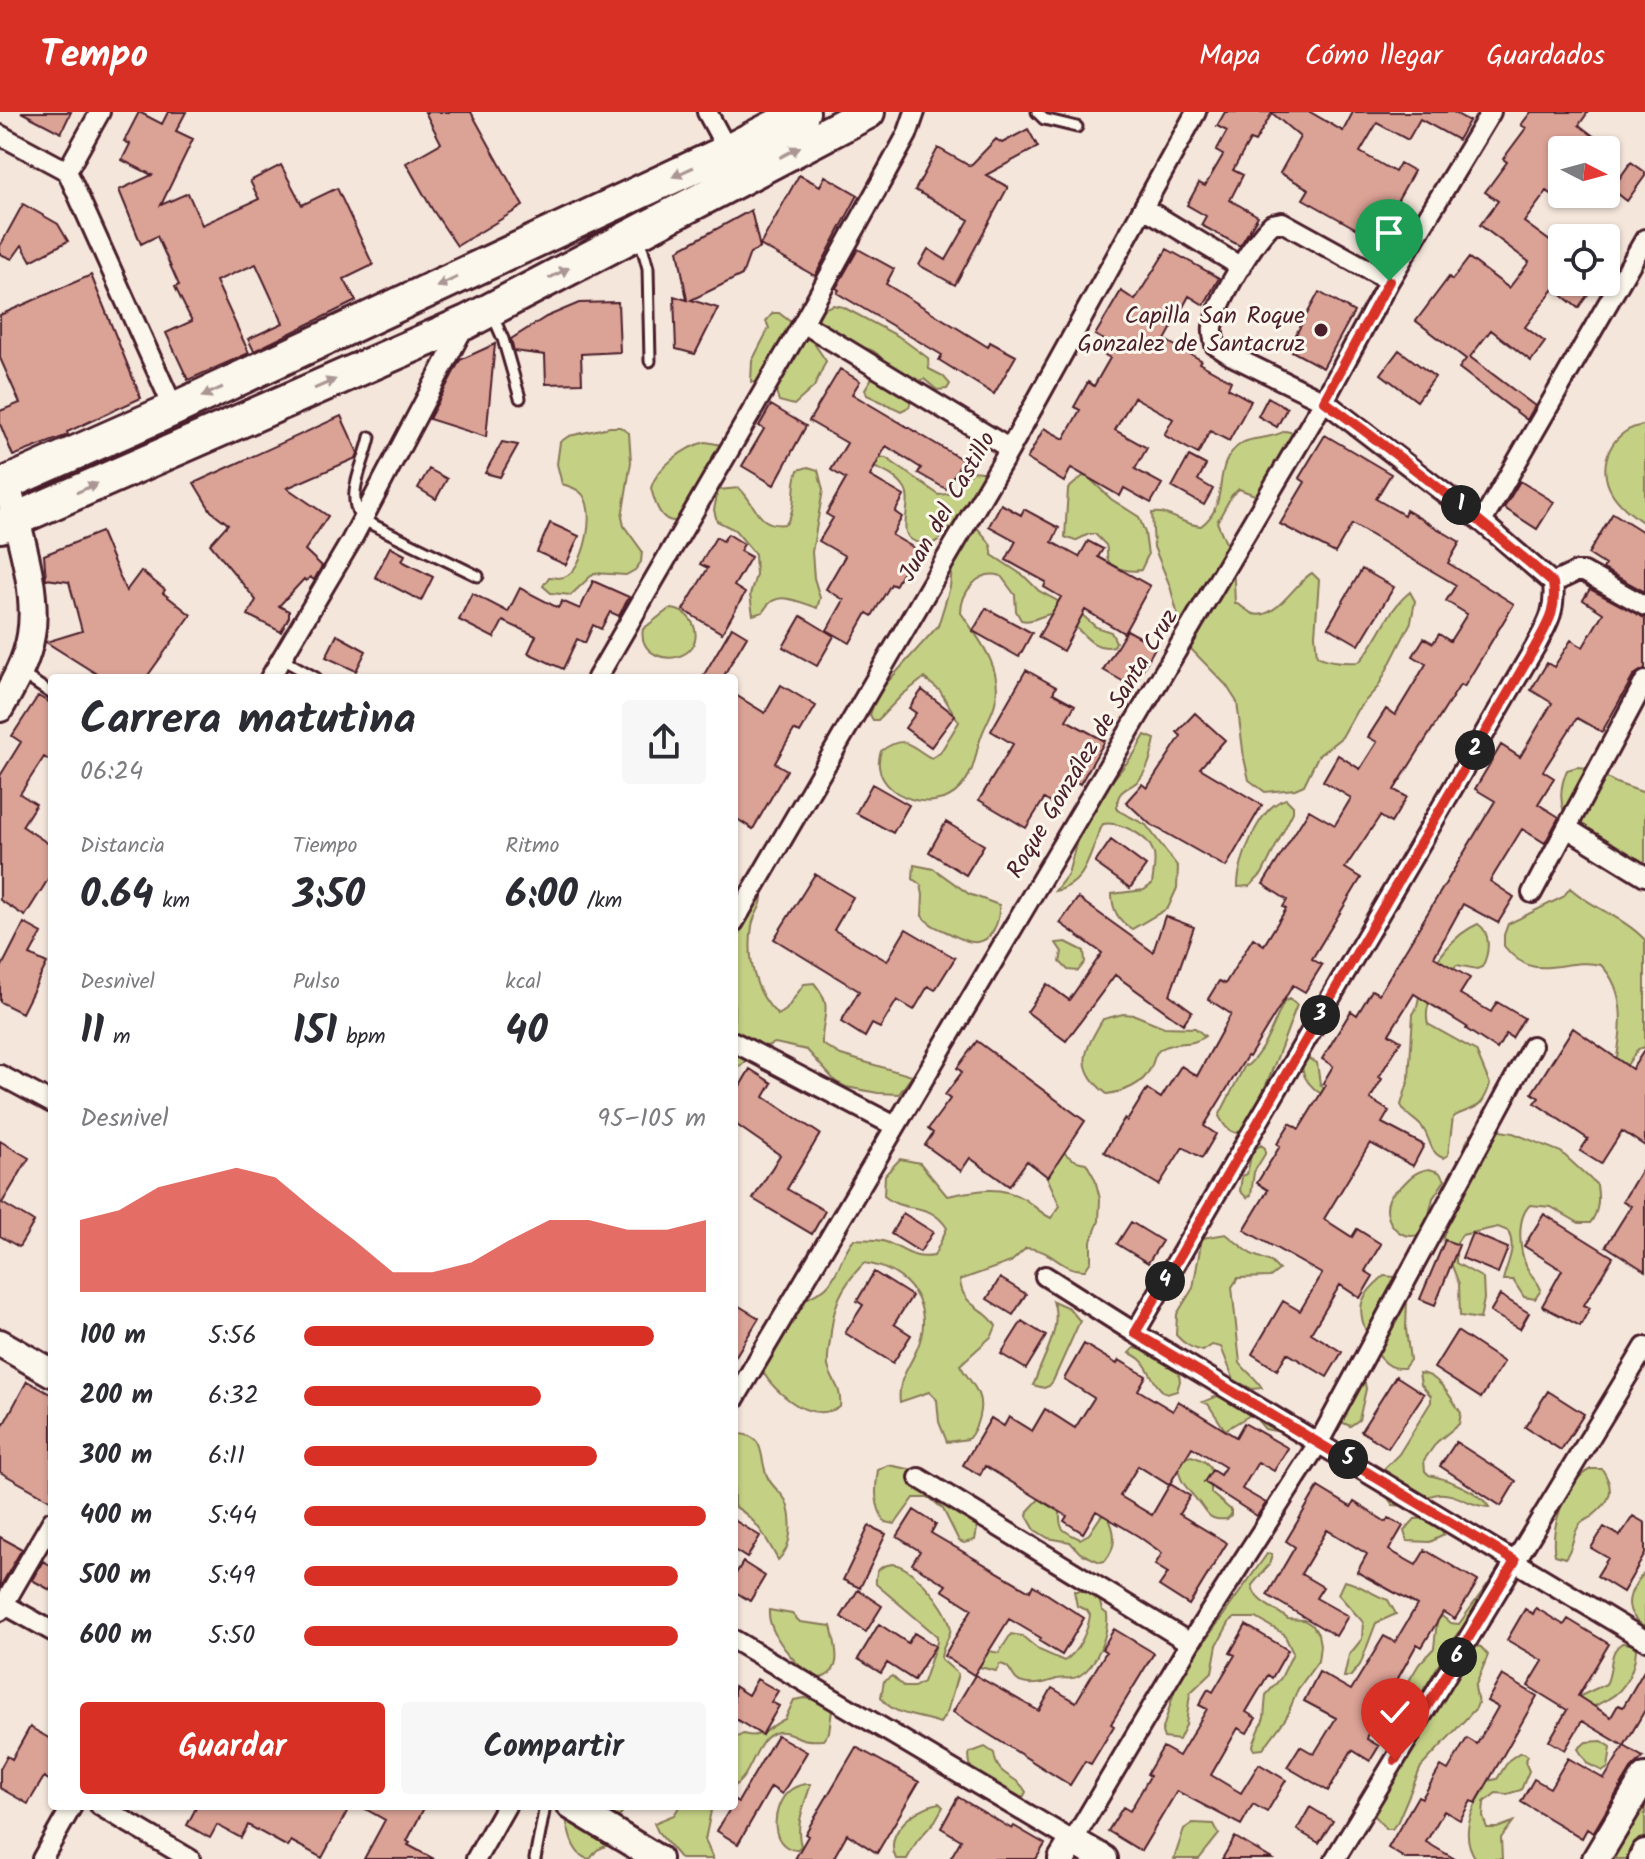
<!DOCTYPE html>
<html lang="es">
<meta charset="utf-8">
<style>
body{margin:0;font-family:Kalam,sans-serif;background:#f7f7f7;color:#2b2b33;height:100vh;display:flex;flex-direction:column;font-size:30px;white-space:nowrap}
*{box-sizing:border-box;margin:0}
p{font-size:26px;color:#7c7c81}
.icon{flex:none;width:44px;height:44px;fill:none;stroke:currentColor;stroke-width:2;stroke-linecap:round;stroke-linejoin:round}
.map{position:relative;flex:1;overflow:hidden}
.sheet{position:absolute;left:48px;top:562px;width:690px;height:1136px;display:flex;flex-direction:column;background:#fff;border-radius:8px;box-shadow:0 2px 6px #0004}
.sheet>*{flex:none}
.needle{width:52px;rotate:96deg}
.controls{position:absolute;left:1548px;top:24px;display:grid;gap:16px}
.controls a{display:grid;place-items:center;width:72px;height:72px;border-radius:8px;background:#fff;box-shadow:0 2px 6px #0004;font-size:40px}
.pin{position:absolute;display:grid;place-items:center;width:68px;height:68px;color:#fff;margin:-82px -34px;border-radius:50% 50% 50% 0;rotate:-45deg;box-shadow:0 0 8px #0007}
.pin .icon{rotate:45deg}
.km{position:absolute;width:40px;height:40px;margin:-20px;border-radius:50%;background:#222;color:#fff;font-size:22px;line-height:40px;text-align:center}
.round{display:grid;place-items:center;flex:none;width:84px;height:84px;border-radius:8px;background:#f7f7f7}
.summary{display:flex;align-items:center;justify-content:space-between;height:136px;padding:0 32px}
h1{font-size:44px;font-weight:700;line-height:60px}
.stats{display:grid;grid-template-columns:repeat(3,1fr);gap:12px;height:136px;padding:8px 32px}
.stats div{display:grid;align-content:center}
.stats b{font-size:40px;font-weight:700}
.stats small{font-size:22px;font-weight:400}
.stats p{font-size:22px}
.chart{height:224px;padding:16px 32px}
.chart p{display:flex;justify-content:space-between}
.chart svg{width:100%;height:144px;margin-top:8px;fill:#d93025;opacity:.7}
.cta{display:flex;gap:16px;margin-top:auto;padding:16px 32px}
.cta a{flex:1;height:92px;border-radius:8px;background:#d93025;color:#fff;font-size:32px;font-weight:700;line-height:92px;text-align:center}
.cta a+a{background:#f7f7f7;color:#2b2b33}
ul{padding:0 32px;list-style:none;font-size:26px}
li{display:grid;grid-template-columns:128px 96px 1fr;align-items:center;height:60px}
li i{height:20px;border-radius:10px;background:#d93025}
header{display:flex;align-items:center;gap:48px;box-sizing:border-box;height:112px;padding:0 40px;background:#d93025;color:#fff}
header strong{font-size:38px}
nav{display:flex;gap:44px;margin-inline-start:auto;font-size:28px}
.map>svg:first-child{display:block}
.green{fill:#c4d185;stroke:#877858;stroke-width:2}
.building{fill:#dba296;stroke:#4a1f2b;stroke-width:2}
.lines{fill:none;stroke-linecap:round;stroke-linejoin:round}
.lane-casing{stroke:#4a1f2b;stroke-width:15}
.street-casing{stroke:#4a1f2b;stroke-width:24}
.secondary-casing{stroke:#4a1f2b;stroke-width:32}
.highway-casing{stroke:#4a1f2b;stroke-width:38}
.lane{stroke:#fbf7ec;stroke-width:9}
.street{stroke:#fbf7ec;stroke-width:18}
.secondary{stroke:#fbf7ec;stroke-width:26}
.highway{stroke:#fbf7ec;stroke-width:32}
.oneway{fill:#ab9695}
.route-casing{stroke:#fff;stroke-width:16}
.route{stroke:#d93025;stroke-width:10}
.poi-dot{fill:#4a1f2b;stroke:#fbf7ec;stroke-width:3}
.labels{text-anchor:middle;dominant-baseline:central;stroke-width:6;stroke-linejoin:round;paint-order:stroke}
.poi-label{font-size:24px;fill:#4a1f2b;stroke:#fbf7ec;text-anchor:end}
.street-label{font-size:24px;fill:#4a1f2b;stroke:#fbf7ec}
</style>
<header>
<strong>Tempo</strong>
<nav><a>Mapa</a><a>Cómo llegar</a><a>Guardados</a></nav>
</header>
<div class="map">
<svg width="1645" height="1747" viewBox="0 0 1645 1747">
<rect width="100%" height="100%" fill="#f5e6db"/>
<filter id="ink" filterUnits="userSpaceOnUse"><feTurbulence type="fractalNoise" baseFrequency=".0125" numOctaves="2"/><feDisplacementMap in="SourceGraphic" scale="16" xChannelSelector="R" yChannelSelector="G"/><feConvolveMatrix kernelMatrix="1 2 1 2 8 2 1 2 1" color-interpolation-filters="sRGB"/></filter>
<g filter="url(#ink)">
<!-- green -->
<path class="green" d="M833,193L843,195L898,224L928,246L929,257L943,264L950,272L947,277L937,278L924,267L919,269L909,295L901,299L867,283L865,277L882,250C877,234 862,238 849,231C838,226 827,215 818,207L823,197Z
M773,201H779L809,224L826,249L814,275L794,293L779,289L772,269L762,272L751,270L752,249L769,216L766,209Z
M1645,313V412C1633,403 1620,394 1612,381C1595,353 1612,316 1645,313Z
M610,315H620L629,321L631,350L622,405L624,414L642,439L641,450L635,458L626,463L594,461L571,483L551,481L543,474L549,465C556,466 562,467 568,463C585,452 598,394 580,380C576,376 568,374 562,372L557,352L560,330L569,324Z
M1285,319L1295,321L1260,385L1239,377L1232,383L1217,410L1233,448L1235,491C1242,494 1246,498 1251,501C1274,512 1295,470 1312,461L1319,468L1315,523L1317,544C1330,550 1344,551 1359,550C1379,529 1386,499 1410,480L1415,489L1411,510L1378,575L1357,598L1342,625L1318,644L1304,673L1295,677L1265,680L1249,668L1244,646L1237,590L1226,573L1189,535L1184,526L1170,474L1154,435L1152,401C1172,399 1179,412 1201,414C1233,390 1208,353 1242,331C1254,324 1269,328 1285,319Z
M706,330L722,333L682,407C662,416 655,392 651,376C656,356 686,334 706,330Z
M871,344L886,346L939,383L954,381L972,359L982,360L985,364L974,411C980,422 994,429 992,443L1024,464L1039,479L1080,501L1096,515L1111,520L1116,530L1114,534C1088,541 1081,512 1059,503C1045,498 1035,512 1021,508L1016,499L1015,483L1001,464C979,457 961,480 961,501C979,527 1004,557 995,591C992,603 985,613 981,625C974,645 976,658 960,676C934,706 866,682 881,639C906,621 909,634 931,646L940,641L959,610L940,579L924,566L902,583L878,608H873L870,603L875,588L883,575L938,514L950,475L956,418L953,414C946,419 941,428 933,431C928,433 926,432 921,431C891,427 915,394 905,377C898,366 885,359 873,355Z
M808,355L818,358L823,378L812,440L814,466L820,486L817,496C797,489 775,476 763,500L753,503L750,483L756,463L755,442L735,418L717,409L714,398L718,378L739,376C757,392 756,416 786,412C798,395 791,377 798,358Z
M1083,364L1088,365L1111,387L1139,405L1145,421L1148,443L1141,458C1133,460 1112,458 1108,448C1106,443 1108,438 1106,433L1095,422H1089L1075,429L1065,425L1068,377Z
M669,497C694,497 705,528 686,541C667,553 638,541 643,517Z
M1145,623L1155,627C1152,640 1150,653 1142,664C1132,680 1116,672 1117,698L1146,713L1178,755L1177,776L1168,796L1132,817C1118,809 1112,798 1112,782L1144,778L1152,772C1153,762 1157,748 1153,739C1147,722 1118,709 1103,712C1089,739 1089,772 1055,779L1068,762L1079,721L1107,675L1134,642Z
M1577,655L1588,656L1616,671L1645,681V754L1564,700C1559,686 1561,672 1567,658Z
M1286,687L1293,694V700L1262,762L1250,774L1238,775C1237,750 1260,693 1286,687Z
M914,753L934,757L969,782L999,793C1000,809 992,832 973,830C964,830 956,824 949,821C938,816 929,813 922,804L923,783L921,773L913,767Z
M1570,776C1593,797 1624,805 1645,828V935L1638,937L1625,956L1616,951C1622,918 1627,879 1601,853C1563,844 1535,874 1504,834V823L1508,812L1563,785Z
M761,779C765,794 754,800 752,814C747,846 754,881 778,903L786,898L804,872L814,871C835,896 821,904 822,932L841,943L912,964L899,982L878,981L846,975L836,970L807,938L775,931L764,935L739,955L734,953V797Z
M1478,812C1492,821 1489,842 1482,855L1477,857L1457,853C1441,864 1422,891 1428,912L1476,939L1490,972C1481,1001 1474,993 1453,1005L1448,1043L1443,1046C1430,1041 1431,1029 1424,1018C1418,1007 1406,1006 1401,993L1409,967L1413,902C1419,895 1417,887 1421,879C1433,852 1450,824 1478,812Z
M1066,830L1084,839L1085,850L1078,859L1068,858L1060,850L1062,840L1056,831Z
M1289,887L1297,893C1286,920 1257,1009 1237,1021C1227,1019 1224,1013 1219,1004L1245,953L1247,954C1266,937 1273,912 1284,890Z
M1123,902L1135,903L1164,915L1195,916L1205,924C1192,935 1177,928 1163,936C1153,940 1155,949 1150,957C1143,973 1123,980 1107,982C1074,956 1084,939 1103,907Z
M1308,946L1317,951L1320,972L1342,994C1326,985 1302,974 1302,953Z
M1480,1016L1513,1021L1561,1040L1597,1073C1599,1087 1599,1100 1590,1111H1579L1551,1095L1530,1093C1516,1106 1519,1139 1527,1156C1531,1165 1538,1168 1541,1178L1535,1187L1524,1185L1513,1168H1503C1507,1150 1517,1137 1508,1119L1498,1115L1462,1123L1456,1132V1151L1483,1166L1484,1187L1480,1207L1460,1204L1459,1172L1444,1133L1443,1123L1466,1031L1471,1022Z
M1054,1028C1063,1040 1069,1049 1086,1051L1095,1067L1100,1087L1099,1109L1091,1129V1149L1085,1158C1059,1159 1054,1137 1026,1136L1011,1150L960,1168C962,1196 986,1195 996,1214L992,1224L960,1253C965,1263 974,1271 978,1282C984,1295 977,1317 968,1327L947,1330L939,1310L937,1288L929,1280L900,1290C897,1268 909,1256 917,1237C936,1194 908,1157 864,1151C840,1176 833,1193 830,1229C829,1236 827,1246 828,1254C832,1271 842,1274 840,1295C822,1305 805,1300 789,1288C772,1275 748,1250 760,1227C763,1222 794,1196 801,1191C809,1184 819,1182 827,1174C840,1161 841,1141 854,1127C864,1128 877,1127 886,1130C904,1137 913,1148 934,1144L947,1116C928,1087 905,1103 884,1084L885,1063L900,1047L920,1051L947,1084C974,1079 999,1072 1024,1087C1034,1093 1040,1101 1051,1106L1060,1094L1043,1056Z
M1261,1033L1265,1036V1042L1254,1060L1251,1083L1247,1086L1240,1079L1242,1064L1247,1062L1252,1039Z
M1429,1057L1439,1060L1445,1068L1433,1086L1425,1119C1404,1135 1380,1109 1389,1087C1392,1080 1396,1079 1402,1074C1410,1065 1416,1059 1429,1057Z
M1226,1122L1251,1142L1271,1150L1279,1158L1270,1165L1238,1166L1232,1175L1240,1251C1247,1261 1256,1265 1262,1276L1252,1277L1234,1268L1221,1235L1212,1233L1203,1239C1191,1236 1184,1232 1176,1223L1177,1202L1193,1176L1202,1126Z
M1384,1164L1395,1165L1403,1171L1407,1186L1406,1217L1410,1248L1404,1256C1397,1256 1392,1256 1386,1251C1372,1240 1356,1204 1363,1188C1367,1178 1377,1170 1384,1164Z
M1053,1189L1069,1196L1080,1209L1053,1269L1049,1274L1044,1276L1033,1273L1035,1269C1043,1244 1063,1216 1053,1189Z
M1134,1236L1159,1241L1178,1257L1180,1269L1177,1279L1167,1282C1149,1272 1151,1248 1129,1241Z
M1419,1261C1438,1261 1451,1286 1461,1301L1459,1312L1437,1330L1424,1348L1425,1359L1429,1363C1446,1367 1480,1379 1489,1395C1471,1395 1456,1380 1438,1382C1421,1384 1411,1396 1393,1393L1383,1379L1384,1357L1399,1342L1431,1290V1284L1421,1272Z
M1354,1270L1365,1271L1366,1277L1359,1308L1350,1314L1339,1309L1331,1289C1336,1277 1342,1272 1354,1270Z
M1220,1283L1242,1285L1286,1321L1265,1317L1252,1302L1225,1318L1208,1292L1203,1290Z
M740,1322C766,1324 759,1345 767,1364C771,1374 781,1380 786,1389C793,1407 793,1435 778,1448C767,1427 756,1406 734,1394V1328Z
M1191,1344C1216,1351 1211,1359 1211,1381L1231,1398V1403L1227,1407C1206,1409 1207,1399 1196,1387C1186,1375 1174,1364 1181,1347Z
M888,1353L914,1358L976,1406L977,1417L975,1428L964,1431L959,1429L943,1397L930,1386H914L895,1412L885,1410C874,1393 875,1377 878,1358Z
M1591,1357H1602C1616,1378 1611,1390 1591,1405C1586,1408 1584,1408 1580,1412C1572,1422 1574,1436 1565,1446L1555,1443C1549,1416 1566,1368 1591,1357Z
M1040,1386L1060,1397C1059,1418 1061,1418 1080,1427L1089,1422L1101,1404L1107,1403C1116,1419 1117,1435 1105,1449L1100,1450L1080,1441L1070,1430L1048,1426L1035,1418L1027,1404L1028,1399Z
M1426,1406L1439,1414L1444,1423L1430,1430L1407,1429L1404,1419L1415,1407Z
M1267,1442H1272L1269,1453L1252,1473C1255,1492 1275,1495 1288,1507L1304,1508L1313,1514L1318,1522L1320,1533L1318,1549L1298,1577L1286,1606L1263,1637L1254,1638L1253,1633L1264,1606L1266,1583L1281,1566L1293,1541L1284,1522L1256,1506H1235L1230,1509L1217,1533L1212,1560L1190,1581L1186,1613L1179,1628L1164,1626L1162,1620L1178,1567Z
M892,1452C911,1453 946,1493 950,1513C953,1524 941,1533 941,1547L958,1562L947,1600L940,1611C920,1603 893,1605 881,1585L884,1569L892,1564L904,1575H914L923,1570L937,1530V1524L876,1472C875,1459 879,1454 892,1452Z
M1645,1460V1515C1619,1498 1629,1478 1645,1460Z
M1344,1469C1361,1472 1372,1483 1388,1488L1396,1502L1376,1511L1360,1553L1350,1565H1344L1349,1543L1362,1527L1363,1510L1338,1482Z
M1487,1473L1492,1474L1473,1505L1457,1522L1409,1602L1393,1620L1383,1625L1380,1620L1384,1611L1419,1552L1434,1536L1437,1509L1442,1504L1450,1511L1459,1512Z
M1074,1479H1089L1098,1483L1102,1498L1107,1502C1109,1521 1097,1554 1079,1564C1071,1569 1062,1564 1054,1568C1044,1571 1034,1574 1023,1571C1010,1568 1014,1554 1000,1552L996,1559L980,1555L977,1551L984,1538L999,1541L1011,1522L1022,1524L1039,1538L1064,1549C1078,1541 1088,1519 1090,1503L1087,1498L1077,1494Z
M769,1498L792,1502L800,1510L831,1514C836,1535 846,1564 814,1567C796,1552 767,1522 769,1498Z
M1622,1531L1632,1532L1636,1537C1635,1556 1626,1578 1608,1587C1599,1592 1594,1593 1587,1602L1578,1585L1606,1572C1614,1558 1607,1541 1622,1531Z
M1476,1534L1481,1535L1488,1543L1475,1575L1478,1591L1476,1596L1421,1655L1398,1709L1392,1717H1387L1374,1703L1381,1677L1468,1541Z
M805,1586L825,1590L832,1598L829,1620L823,1628C816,1628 809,1629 803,1627C795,1625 788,1618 778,1620C754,1625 754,1662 734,1674V1627L743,1622C762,1628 769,1614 785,1607L794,1588Z
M1602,1629L1611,1635L1608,1656L1603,1659L1588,1652L1578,1637L1586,1630Z
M985,1635L994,1641C997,1667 1016,1661 1026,1680L1021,1689L1002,1699C982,1692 969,1661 969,1641Z
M1519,1641H1524L1528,1644L1525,1650L1529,1659L1521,1678L1507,1682L1496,1681L1484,1690L1483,1705L1487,1716H1497L1513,1710L1501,1726L1502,1747H1476C1460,1724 1470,1700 1484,1678L1483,1673L1487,1669L1497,1667L1509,1648Z
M806,1672H811C804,1693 795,1713 801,1734L797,1738C769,1736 771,1696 788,1680C793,1675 800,1673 806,1672Z
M1645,1676V1747H1607Z
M939,1691L943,1695L935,1709L917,1729L907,1747H896C883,1720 915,1696 939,1691Z
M564,1694H626V1695L617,1708L608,1733L597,1738L590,1747C570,1745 567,1711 564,1694Z
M680,1694H712L705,1728L713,1747H681L658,1720L654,1711L674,1703Z
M1193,1711L1214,1712L1219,1722L1199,1747H1174L1184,1717Z"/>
<!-- building -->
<path class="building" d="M21,0H71L61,21Z
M139,0L162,12L168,0H186L176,19L193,27L161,93L188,81L202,113L259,87L250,69L281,53L302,93L337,76L373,153L344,167L356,189L254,239L248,227L283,211L256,152L216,169L249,241L188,268L166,221L192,209L175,175L179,173L157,124L141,132L119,78L152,63L122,48L130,32L124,29Z
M425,0H471L523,94L457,134L432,97L406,51L441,31Z
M1225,0H1310L1343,19L1353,0H1453L1469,9L1458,28L1420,7L1408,28L1377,11L1360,40L1395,60L1400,51L1414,59L1392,98L1379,91L1362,120L1303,87L1309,77L1280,61L1300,25L1272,1L1255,30L1250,28L1233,58L1243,63L1230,88L1258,104L1240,134L1201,113L1206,104L1187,93L1199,71L1205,74L1223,43L1216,39L1227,19L1217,14Z
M1531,0H1588L1579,13L1612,38H1562V90L1547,79L1524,110L1562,138V170H1597L1578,196L1554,177L1525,215L1545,230L1531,249L1491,218L1470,245L1535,294L1527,308L1459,256L1466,247L1416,209L1449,165L1452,168L1469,146L1509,176L1529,150L1480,113L1498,89L1485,80L1507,50L1503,47L1526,16L1521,13Z
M1028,17L1038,35L986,63L1008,75L955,173L919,153L928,137L946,148L969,108L915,78L938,36L970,54L996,27L1002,31Z
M1631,50L1645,60V64L1627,89L1612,77Z
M799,63L820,74L825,64L858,83L815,164L760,133Z
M23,92L58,112L68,129L31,149L22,133L12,147L0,142V134Z
M751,98L760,136L750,141L742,163L691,188L718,196L695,242L676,237L674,184L687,188L678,138Z
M858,137L894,157L886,172L988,235L990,230L1016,244L994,282L939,248L942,243L837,181L839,178L836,176Z
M1167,137L1219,166L1204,193L1189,184L1165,228L1201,248L1199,251L1231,269L1228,276L1251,289L1229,329L1210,319L1198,342L1164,323L1173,307L1134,285L1115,318L1147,336L1135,357L1162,372L1151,391L1124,376L1120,384L1071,356L1064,370L1027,347L1044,316L1064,327L1080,298L1074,295L1088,270L1094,274L1110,246L1098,239L1104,228L1095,223L1121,179L1135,188Z
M91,163L141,286L67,320L68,323L13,344L0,312V299L20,291L0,246V203Z
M1319,180L1354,200L1323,256L1288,237Z
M618,190L620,240L581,242L582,271L546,272L545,243L514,239L511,227L546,205L579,191Z
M495,232L486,325L429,307L460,248Z
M1399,238L1435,265L1417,289L1381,262Z
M840,257L860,269L852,282L963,348L946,377L918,361L921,356L886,334L870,364L904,384L895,400L902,405L892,423L916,437L895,474L891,472L872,504L867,501L850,531L827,518L844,488L826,477L845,444L819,429L833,406L826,402L846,367L831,358L847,331L809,309Z
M1268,285L1287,296L1277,315L1258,304Z
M771,293L806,314L774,373L742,354L764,317L759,314Z
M341,304L358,341L356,346L287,376L328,404L305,438L322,454L314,468L310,465L306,469L304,467L279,494L289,499V505L281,520L248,503L256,488L210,432L228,412L211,399L194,371Z
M1325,323L1391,362L1376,387L1404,403L1406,398L1460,430L1448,451L1514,492L1464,575L1460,573L1394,678L1407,685L1391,711L1380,704L1345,756L1361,766L1312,847L1322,853L1305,880L1293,873L1249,945L1247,944L1204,1014L1216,1022L1202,1046L1183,1035L1159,1073L1104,1040L1124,1007L1127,1009L1147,977L1161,986L1181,954L1197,964L1231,902L1208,887L1219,869L1225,872L1253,826L1264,833L1286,797L1283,795L1287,788L1263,772L1309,698L1335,713L1351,686L1323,669L1338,643L1360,657L1377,630L1368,625L1386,597L1395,603L1426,552L1413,544L1424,526L1433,531L1439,522L1450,529L1467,502L1446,489L1456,473L1352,412L1335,441L1280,412L1305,370L1299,366Z
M502,330L518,333L500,365L485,361Z
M1189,344L1206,353L1198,368L1213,377L1204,393L1172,375Z
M429,357L447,367L436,387L418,376Z
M1520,369L1554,390L1537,417L1504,396Z
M1001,392L1021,403L1024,397L1059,416L1052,430L1079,445L1088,429L1103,437L1098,445L1150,474L1124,521L1085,498L1063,539L1038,525L1061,485L1044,475L1046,470L1006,448L1016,429L989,414Z
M1613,401L1645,421V480L1603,457L1605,453L1588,442Z
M550,411L579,424L566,453L537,440Z
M101,420L126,479L141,459L165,478L163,481L191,503L146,566H103L46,530L82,519L69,470L46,467L44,443Z
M728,422L744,432L740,439L751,445L734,474L745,481L722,521L683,498L708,456L700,452L716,425L723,429Z
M390,435L405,443L402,449L433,465L421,489L375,465Z
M1362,457L1394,475L1359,533L1328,515Z
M593,469L629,485L619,504L610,500L601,517L593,513L585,531L577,527L563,557L528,541L536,524L503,509L494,526L459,508L472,481L508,500L520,476L558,496L562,489L580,497Z
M1590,477L1645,506V557L1634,563L1602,620L1577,606L1543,659L1554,666L1538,692L1559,705L1545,731L1522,717L1490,769L1514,785L1498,811L1463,792L1434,845L1470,866L1460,882L1491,900L1497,890L1524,906L1512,926L1506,922L1497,937L1466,917L1467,915L1414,882L1389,922L1401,929L1379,965L1382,967L1370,987L1389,999L1382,1011L1424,1033L1413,1054L1370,1031L1324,1107L1352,1125L1357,1117L1381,1132L1365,1159L1373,1164L1360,1186L1340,1173L1311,1221L1342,1240L1327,1265L1287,1241L1277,1258L1252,1242L1283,1189L1300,1199L1322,1162L1244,1118L1268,1078L1257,1071L1280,1034L1277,1032L1290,1011L1299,1017L1326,973L1323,971L1333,954L1322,947L1351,899L1357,903L1372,878L1379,882L1495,689L1475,677L1501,633L1520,645L1552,591L1531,578L1547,551L1554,555L1571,528L1583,535L1603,501L1583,488Z
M986,496L1032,521L1019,545L973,519Z
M801,504L834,524L817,554L783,535Z
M732,515L747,524L728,556L723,566H702Z
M1127,518L1156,534L1133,575L1103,558Z
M337,523L366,539L356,559L326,545Z
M1026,558L1056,575L1053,581L1075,593L1066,608L1105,629L1080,672L1070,666L1054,693L1044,687L1026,716L979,688L1013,632L991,619Z
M781,573L816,594L800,621L794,618L775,651L787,658L753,717L734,705V582L765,601Z
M922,578L955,603L931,635L905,616L916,601L909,596Z
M38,584L52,592V650L44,645L20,682L36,692L22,714L52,734V761L25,804L0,788V664L21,630L12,624Z
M1195,601L1225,628L1200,656L1262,693L1226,755L1150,712L1126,690L1142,672L1147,676L1181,624L1177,620Z
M872,672L909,693L893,721L856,701Z
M946,710L984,733L966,763L929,740Z
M1111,728L1146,754L1130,776L1095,751Z
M815,762L853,785L834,818L887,849L906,817L955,846L935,878L928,874L914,898L897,888L880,916L872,912L865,925L841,910L859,879L774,827Z
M1078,786L1153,840L1165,804L1194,815L1170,883L1192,899L1183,912L1115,863L1066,929L1027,900L1047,872L1069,888L1102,841L1060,811Z
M24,811L42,821L30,843L47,851L22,901L0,890V858Z
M1573,916L1632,957L1645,937V1034L1622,1019L1601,1052L1580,1039L1588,1027L1535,991L1539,986L1532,981Z
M977,929L1085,1009L1048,1065L1027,1049L1009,1074L970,1046L961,1059L925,1033L933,1021L928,1017L950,987L945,983L962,960L957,956Z
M750,957L772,971L764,985L820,1022L787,1077L825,1099L812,1122L753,1087L780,1043L734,1011V984Z
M0,1029L29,1046L2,1091L34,1110L19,1135L0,1124Z
M1645,1052V1159L1606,1134L1631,1094L1623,1089Z
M903,1101L933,1120L920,1140L891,1122Z
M1544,1102L1613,1145L1584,1193L1590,1196L1580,1214L1542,1194L1562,1158L1524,1134Z
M1131,1110L1162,1129L1148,1151L1117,1132Z
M1472,1121L1508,1136L1498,1161L1462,1146Z
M1445,1128L1459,1133L1435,1193L1420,1187Z
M874,1160L912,1184L894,1212L911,1223L893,1251L845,1221L863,1193L857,1189Z
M1000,1166L1026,1182L1013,1203L987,1187Z
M1500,1183L1529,1201L1520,1217L1490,1200Z
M734,1191L759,1206L734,1247Z
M1022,1209L1046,1224L1026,1257L1001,1242Z
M1457,1219L1504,1250L1481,1286L1434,1256Z
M1084,1232L1117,1252L1119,1248L1146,1264L1138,1278L1173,1299L1178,1289L1236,1325L1244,1311L1288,1336L1274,1359L1258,1350L1242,1377L1266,1391L1257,1404L1204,1370L1212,1358L1220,1363L1225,1355L1192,1335L1169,1373L1138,1354L1120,1384L1152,1403L1170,1372L1190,1384L1179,1402L1227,1431L1189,1493L1159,1474L1168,1461L1155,1453L1162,1441L1138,1424L1096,1399L1083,1421L1064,1409L1067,1404L985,1354L980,1363L963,1353L991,1306L1004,1314L1009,1305L1032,1319L1045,1297L1075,1316L1094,1286L1064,1267Z
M1396,1264L1424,1282L1388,1336L1361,1319Z
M27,1269L52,1283V1389L0,1360V1319Z
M1548,1279L1584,1302L1561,1338L1525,1315Z
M1456,1330L1516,1369L1501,1394L1440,1354Z
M1318,1375L1351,1395L1354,1390L1386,1410L1389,1406L1403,1414L1389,1438L1416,1453L1425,1438L1478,1469L1455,1507L1443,1500L1422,1535L1417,1532L1370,1617L1367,1627L1379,1634L1370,1649L1352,1638L1328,1679L1287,1655L1300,1634L1314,1642L1336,1606L1304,1589L1319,1560L1351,1578L1384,1524L1395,1530L1417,1493L1357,1460L1367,1442L1327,1418L1301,1462L1323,1475L1316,1486L1348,1504L1336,1524L1267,1483L1295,1435L1286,1429Z
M914,1398L936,1412L931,1421L1030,1479L1033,1473L1084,1506L1062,1543L1039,1529L1041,1526L1009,1507L974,1563L944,1544L972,1497L942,1478L946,1473L912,1452L920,1439L897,1425Z
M1633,1404L1645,1411V1442L1623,1480L1597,1464L1608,1446L1591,1436L1604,1415L1620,1424Z
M734,1408L760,1424L747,1446L734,1438Z
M869,1414L886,1422L860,1476L843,1468Z
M0,1425L22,1437L0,1475Z
M43,1449L52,1454V1479L32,1468Z
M743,1450L765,1464L750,1489L734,1479V1465Z
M858,1478L882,1494L866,1520L841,1505Z
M1536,1496L1564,1513L1568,1507L1609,1532L1578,1584L1611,1605L1618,1593L1623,1595L1645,1557V1598L1624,1634L1582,1609L1565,1638L1549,1629L1567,1598L1528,1574L1543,1549L1507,1528L1525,1497L1533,1502Z
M879,1512L908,1531L914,1521L935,1534L914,1568L887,1551L881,1561L858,1547Z
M1246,1513L1288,1538L1272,1566L1268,1563L1246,1600L1256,1606L1247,1621L1238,1616L1211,1663L1241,1681L1259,1652L1286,1668L1267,1700L1253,1692L1241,1713L1177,1679L1141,1739L1108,1719L1123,1695L1130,1699L1150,1664L1147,1662L1163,1635L1179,1644L1207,1597L1199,1593L1208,1577L1213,1580L1235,1543L1230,1541Z
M1114,1517L1154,1541L1111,1612L1114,1614L1091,1652L1085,1649L1070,1673L953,1600L975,1563L1039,1599L1052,1576L1076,1590L1106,1540L1102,1537Z
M1502,1563L1537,1584L1476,1691L1471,1689L1460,1708L1444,1699L1426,1730L1455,1747H1406L1388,1736L1418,1684L1422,1686L1441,1654L1448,1658L1467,1626L1477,1632L1498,1595L1487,1589Z
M757,1567L778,1579L771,1590L779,1594L762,1623L734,1606V1574L748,1583Z
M30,1615L52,1628V1670L44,1665L28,1692L0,1676V1657L7,1644L12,1647Z
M777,1623L807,1640L782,1682L771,1675L738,1732L717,1719L735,1688L738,1690Z
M1624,1634L1643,1645L1631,1657L1593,1721L1587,1717L1582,1726L1521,1690L1534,1667L1550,1676L1568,1646L1604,1667Z
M856,1635L919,1670L877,1741L847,1722L833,1747H795L808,1724L805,1722Z
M958,1685L1012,1717L1014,1714L1045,1732L1036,1747H950L961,1728L941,1716Z
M197,1694H350L322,1746L291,1729L288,1735L248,1713L241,1726L217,1713L210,1726L187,1713Z
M360,1694H425L407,1729L410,1731L408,1733L434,1747H364L385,1708Z
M1310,1695L1333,1709L1319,1731L1297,1718Z
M1235,1725L1272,1747H1222Z"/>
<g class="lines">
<!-- lane casing -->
<g class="lane-casing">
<path id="lane" d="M1037,0L1044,7L1077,15
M640,127L648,156L650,249
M493,204L503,227L520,286
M370,325C365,351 343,385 363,408L478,464
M282,547L316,566
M22,562L52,582
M535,1747L545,1694"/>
</g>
<!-- street casing -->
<g class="street-casing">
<path id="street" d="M707,0L728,39
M0,23L67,59L174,297
M67,59L100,0
M1144,96L1241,155
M803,211L1010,337
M1482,410L1645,127
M1553,471L1576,460H1584L1645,494
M270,566L351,429L466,211
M597,566L803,211L907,23L915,0
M1567,716L1645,764
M1532,781L1645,569
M734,810L1010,337L1196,0
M734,930L895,1014
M0,963L52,991
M1045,1164L1135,1221L1645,1528
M1135,1221L1535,535C1548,511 1556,499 1553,471L1482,410L1324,289L1232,244L1215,233C1214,227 1212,221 1213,215C1217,189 1253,130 1272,112L1282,110L1389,169
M734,1288L1324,289L1389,169L1491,0
M919,1366L1190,1531
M0,1490L52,1519
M0,1499L52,1409
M734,1528L1073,1729L1190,1531L1319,1330L1532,934
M100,1694L190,1747
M42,1747L72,1694
M476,1747L506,1694
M1335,1747L1645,1235"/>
</g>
<!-- secondary casing -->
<g class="secondary-casing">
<path id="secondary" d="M0,596C13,573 27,549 31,523C39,476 17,417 7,371
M0,1231L52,1261
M571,1694L658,1747
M1062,1747L1073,1729L1104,1747
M1596,1747L1645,1665
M1642,1747L1645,1741"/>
</g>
<!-- highway casing -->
<g class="highway-casing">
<path id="highway" d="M0,374L174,297L728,39L803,0
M0,414L467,210L868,0"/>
</g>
<!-- lane -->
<use href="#lane" class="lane"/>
<!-- street -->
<use href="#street" class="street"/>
<!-- secondary -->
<use href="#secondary" class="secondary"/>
<!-- highway -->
<use href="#highway" class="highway"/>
</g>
<!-- one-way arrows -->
<defs><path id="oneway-solid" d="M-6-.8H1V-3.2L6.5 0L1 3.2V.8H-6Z" transform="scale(2)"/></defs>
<g class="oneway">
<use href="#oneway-solid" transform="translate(790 40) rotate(-28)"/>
<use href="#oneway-solid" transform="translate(683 60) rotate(155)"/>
<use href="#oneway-solid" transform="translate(559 161) rotate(-28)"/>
<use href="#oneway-solid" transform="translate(447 170) rotate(155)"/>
<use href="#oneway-solid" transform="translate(325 272) rotate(-24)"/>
<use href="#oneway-solid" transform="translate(212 280) rotate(155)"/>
<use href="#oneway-solid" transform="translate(87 376) rotate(-24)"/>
</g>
</g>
<g class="lines" filter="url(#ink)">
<!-- route casing -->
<g class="route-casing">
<path id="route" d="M1389,169L1324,289C1403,346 1479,407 1553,471C1557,499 1548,511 1535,535L1135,1221L1515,1449L1395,1648"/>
</g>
<!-- route -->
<use href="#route" class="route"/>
</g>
<!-- markers -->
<circle class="poi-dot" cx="1321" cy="218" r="8"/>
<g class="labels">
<!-- poi labels -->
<g class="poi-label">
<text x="1305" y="204">Capilla San Roque<tspan x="1305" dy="28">Gonzalez de Santacruz</tspan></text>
</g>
<!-- street labels -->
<g class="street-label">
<text transform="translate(948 395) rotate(-60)">Juan del Castillo</text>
<text transform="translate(1093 632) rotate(-59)">Roque González de Santa Cruz</text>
</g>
</g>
</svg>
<div class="controls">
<a><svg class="needle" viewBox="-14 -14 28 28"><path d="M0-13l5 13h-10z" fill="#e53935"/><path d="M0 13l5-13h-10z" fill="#7c7c81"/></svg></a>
<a><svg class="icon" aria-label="locate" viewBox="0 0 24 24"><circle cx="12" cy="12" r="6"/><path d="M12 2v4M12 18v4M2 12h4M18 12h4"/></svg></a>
</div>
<div class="pin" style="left:1389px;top:169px;background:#1e9e55"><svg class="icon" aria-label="arrive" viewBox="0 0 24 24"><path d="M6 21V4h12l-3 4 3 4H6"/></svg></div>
<div class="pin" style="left:1395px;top:1648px;background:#d93025"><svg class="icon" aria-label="check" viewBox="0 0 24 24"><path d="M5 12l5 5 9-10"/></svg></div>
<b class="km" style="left:1461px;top:393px">1</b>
<b class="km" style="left:1475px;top:638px">2</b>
<b class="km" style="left:1320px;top:903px">3</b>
<b class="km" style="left:1165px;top:1169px">4</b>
<b class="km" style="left:1348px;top:1347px">5</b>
<b class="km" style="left:1457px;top:1545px">6</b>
<section class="sheet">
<div class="summary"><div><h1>Carrera matutina</h1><p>06:24</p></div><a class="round"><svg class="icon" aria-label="share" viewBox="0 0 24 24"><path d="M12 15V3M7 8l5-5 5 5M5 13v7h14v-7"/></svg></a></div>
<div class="stats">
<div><p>Distancia</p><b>0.64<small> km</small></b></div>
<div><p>Tiempo</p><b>3:50</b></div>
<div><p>Ritmo</p><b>6:00<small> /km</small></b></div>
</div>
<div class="stats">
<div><p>Desnivel</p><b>11<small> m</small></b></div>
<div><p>Pulso</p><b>151<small> bpm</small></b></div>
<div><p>kcal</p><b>40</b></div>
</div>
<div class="chart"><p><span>Desnivel</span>95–105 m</p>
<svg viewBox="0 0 160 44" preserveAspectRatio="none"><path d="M0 44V22L10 19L20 12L30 9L40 6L50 9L60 19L70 28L80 38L90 38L100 35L110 28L120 22L130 22L140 25L150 25L160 22V44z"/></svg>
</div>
<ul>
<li><b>100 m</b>5:56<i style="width:87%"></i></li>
<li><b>200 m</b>6:32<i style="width:59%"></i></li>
<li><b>300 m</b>6:11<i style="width:73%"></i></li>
<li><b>400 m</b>5:44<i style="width:100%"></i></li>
<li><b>500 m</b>5:49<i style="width:93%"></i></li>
<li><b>600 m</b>5:50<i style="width:93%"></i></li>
</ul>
<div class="cta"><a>Guardar</a><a>Compartir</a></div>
</section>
</div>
